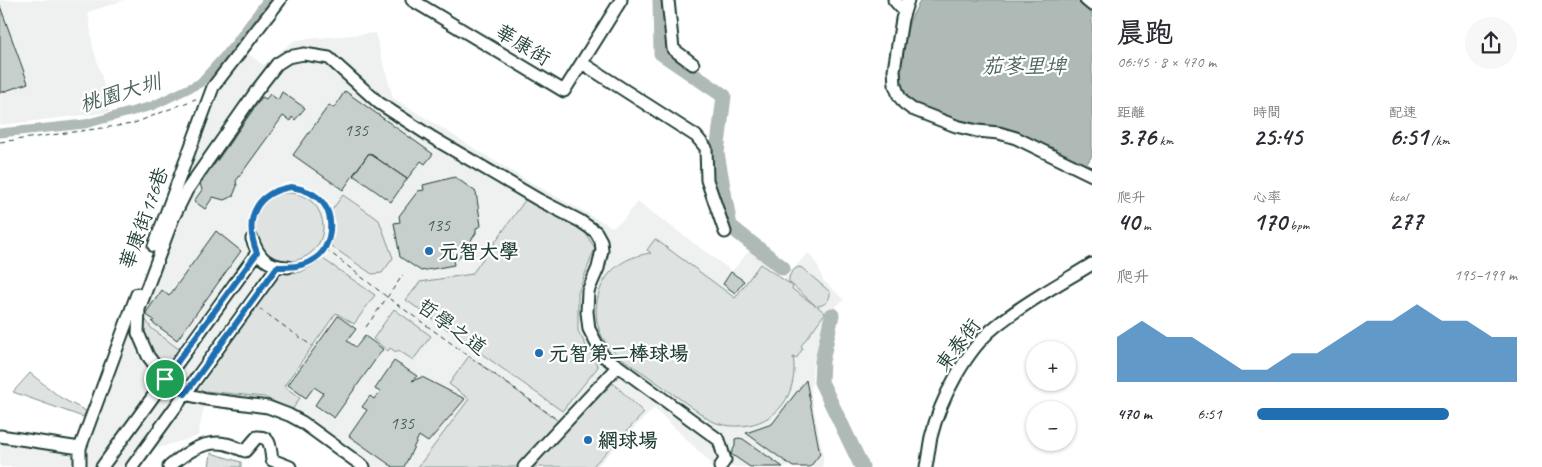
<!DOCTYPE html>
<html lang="zh-TW">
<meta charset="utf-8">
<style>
body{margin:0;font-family:Caveat,"LXGW WenKai TC",sans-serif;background:#f7f7f7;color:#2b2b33;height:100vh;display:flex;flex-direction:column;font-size:19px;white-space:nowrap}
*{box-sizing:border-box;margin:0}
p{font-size:16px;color:#7c7c81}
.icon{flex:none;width:28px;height:28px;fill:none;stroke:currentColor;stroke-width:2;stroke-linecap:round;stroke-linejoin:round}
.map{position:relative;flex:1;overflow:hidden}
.side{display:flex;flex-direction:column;background:#fff;width:450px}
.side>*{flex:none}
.tools{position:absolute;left:1026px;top:341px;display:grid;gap:10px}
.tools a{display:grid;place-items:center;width:50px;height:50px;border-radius:50%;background:#fff;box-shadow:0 1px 4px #0004;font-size:25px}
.pin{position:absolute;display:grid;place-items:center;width:42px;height:42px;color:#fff;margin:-21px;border:2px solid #fff;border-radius:50%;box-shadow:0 1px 5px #0007}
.round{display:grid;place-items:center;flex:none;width:52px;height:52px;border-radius:26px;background:#f7f7f7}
.headline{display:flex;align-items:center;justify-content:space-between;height:85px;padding:0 25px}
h1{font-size:28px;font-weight:700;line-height:38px}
.stats{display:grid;grid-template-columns:repeat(3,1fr);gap:8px;height:85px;padding:5px 25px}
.stats div{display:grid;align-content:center}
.stats b{font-size:25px;font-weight:700}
.stats small{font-size:14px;font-weight:400}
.stats p{font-size:14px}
.chart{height:140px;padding:10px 25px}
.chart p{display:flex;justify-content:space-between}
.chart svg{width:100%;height:90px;margin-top:5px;fill:#1f6fb2;opacity:.7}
ul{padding:0 25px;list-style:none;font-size:16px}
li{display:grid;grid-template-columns:80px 60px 1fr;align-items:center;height:38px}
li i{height:12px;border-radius:6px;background:#1f6fb2}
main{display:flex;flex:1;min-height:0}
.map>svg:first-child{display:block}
.built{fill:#eef1f0}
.green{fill:#dee3e2;stroke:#7e908b}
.water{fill:#afbab7;stroke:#758883}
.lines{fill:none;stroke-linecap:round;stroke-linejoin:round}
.canal{stroke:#afbab7;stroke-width:9}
.river{stroke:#afbab7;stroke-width:15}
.building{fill:#c7cfcc;stroke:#1f3d34}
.minor-casing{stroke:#1f3d34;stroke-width:15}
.path{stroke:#1f3d34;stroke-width:1;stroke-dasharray:5 4;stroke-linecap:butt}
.minor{stroke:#fff;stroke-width:11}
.route-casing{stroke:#fff;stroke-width:10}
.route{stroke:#1f6fb2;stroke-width:6}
.poi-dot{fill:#1f6fb2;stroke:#fff;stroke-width:2}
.labels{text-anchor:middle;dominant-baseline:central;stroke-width:4.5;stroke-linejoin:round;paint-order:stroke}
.number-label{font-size:18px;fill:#49625a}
.street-label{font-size:20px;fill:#1f3d34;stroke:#fff}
.poi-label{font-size:20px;font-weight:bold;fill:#1f3d34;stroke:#fff;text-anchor:start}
.water-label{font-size:21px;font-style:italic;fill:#4a625b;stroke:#fff}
</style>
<main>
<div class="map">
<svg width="1092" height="467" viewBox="0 0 1092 467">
<rect width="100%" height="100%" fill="#fff"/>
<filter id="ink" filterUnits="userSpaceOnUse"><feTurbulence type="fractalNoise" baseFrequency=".02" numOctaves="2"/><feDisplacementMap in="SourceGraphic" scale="10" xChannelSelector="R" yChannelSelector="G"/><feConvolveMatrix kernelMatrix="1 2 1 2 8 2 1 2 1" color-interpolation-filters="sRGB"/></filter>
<g filter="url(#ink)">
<!-- built -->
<path class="built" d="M0,0H125L88,12L93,47L108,99L109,112L0,125Z
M375,33L393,98L521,177L612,227L622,221L638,202L732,271L751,249L784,279L808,253L817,264L823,280L844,300L826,314L813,363L811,394L823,453V467H708L712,464L654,408L596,467H351L295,426L272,416L205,403L198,436L155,449L142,467H85L88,439L152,256L216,89L246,52L263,65L295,40Z
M0,440L73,453V467H0Z"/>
<!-- green -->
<path class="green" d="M255 227a34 34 0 1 1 68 0a34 34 0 1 1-68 0Z
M343,195L379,220L393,258L382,273L372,274L331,246L333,218L331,211Z
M526,199L584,231L595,248L578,293V331L598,367L562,411L406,300L420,282L472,274Z
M655,239L735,298L760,264L793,286L792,289L816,306L789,282C788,275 793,269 799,267L802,268L830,292C831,300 824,306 817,306L825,313L801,346L803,348L796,359L793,357C795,367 794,378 791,388C781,422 742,434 711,421C689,405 667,390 645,374C632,365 613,355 604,340C594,323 594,303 602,285C612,265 630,256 651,253L647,250Z
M323,259L375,295L354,324L336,313L284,386L300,398L292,410L264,397L196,390L280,273L301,272Z
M139,309L151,328L184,353L165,379L147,353Z
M394,309L431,336L413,360L398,350L396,352L390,348L388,351L373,339Z
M469,356L564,425L529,467H418L469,399L449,384Z
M30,373L61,398L86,411L83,417L13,392Z
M613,383L644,413L592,467H532Z
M211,453L241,462V467H209Z"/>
<!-- water -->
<path class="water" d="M921,0H1075L1092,14V156L1086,165L1079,164C1056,152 1032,138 1007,130C987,123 914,117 904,97C897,85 899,73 901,60C905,35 907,22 921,0Z"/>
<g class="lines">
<!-- canal -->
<path class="canal" d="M0,133L85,124L152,106L200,83L235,44L267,0"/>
<!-- river -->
<path class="river" d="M660,0L661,53L724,96L717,153L730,226L783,268
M832,315L822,361L821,382L862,467"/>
</g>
<!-- building -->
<path class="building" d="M0,6L28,83L0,93Z
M345,91L433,154L425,164L421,161L407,179L369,153L343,190L293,155L329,105L334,108Z
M282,92L305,108L295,120L292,117L290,121L283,116L236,181L237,186L233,196L224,200L213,197L205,209L194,201L202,190L199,180L208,167L214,165L262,97L266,99L270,94L278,100Z
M369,153L407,179L391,202L353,175Z
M455,177L476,192L481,226L476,228V233L458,259L453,260L454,265L421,271L400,257L394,223L400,222L399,216L418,191L424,190L423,185Z
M216,231L241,251L177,340L152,322L154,320L145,314L162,290L169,296Z
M731,272L744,281L735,293L723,284Z
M338,316L356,329L347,341L356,347L365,336L383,349L334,418L315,405L323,393L314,387L306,398L288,385Z
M394,361L417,376L412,381L422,377L465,399L428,442L419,436L404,467H393L349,436L367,410L362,407L370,396L374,399L380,392L375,389Z
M806,380L820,454L810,467H793L746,433L772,424Z
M739,438L743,439L783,467H750L731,454L735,446V439Z"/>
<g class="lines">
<!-- minor casing -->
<g class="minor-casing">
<path id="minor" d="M412,0L564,91L621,0
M668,0L673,49L693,64
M894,0L904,11
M908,0L902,19L894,70L895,85L899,96L904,103L912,109L956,126L977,131L999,133L1016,138L1092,175
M1086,0L1092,5
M582,63L696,136L706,148L707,180L725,232
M252,239C259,258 267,266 288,267
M154,246L213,87L280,0
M618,366L719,440L725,460L720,467
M0,436L80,448
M80,467V448L137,294
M102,467L257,253
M132,467L277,267
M169,467C184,454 204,439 226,444C232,445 239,449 245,451L257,437C272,436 270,449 272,460L290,467
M364,467L302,422L289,415L268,407L206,399L185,394L165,379L148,356L138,333L139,309L173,218L187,190L257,90L277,64L288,57L304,54L329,58L379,103L433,138L539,200L580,221L596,232L601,241L602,250L598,268L588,291L587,312L589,329L603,356L618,366L524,467
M926,467C928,457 929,447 931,437C940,400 966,350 996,326C1024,303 1061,283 1092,264"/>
</g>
<!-- path -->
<path class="path" d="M0,142L132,124L198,98
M251,229C258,164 343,180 328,239C325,254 312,262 298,266
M326,249L387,297L555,418
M260,309L312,346
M366,327L403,275"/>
<!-- minor -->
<use href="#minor" class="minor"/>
</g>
</g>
<g class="lines" filter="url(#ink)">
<!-- route casing -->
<g class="route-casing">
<path id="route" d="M291,187C319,191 335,208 329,237C326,248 322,255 311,261C301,267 289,267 277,267L185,394L165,379L257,253C244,220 254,193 291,187Z"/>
</g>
<!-- route -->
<use href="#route" class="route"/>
</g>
<!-- markers -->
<g class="poi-dot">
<circle cx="429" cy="251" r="5"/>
<circle cx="539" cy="353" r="5"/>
<circle cx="588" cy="440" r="5"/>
</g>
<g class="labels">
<!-- number labels -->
<g class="number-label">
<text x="356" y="130">135</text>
<text x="438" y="225">135</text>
<text x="402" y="423">135</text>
</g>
<!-- street labels -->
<g class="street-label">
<text transform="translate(523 45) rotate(31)">華康街</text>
<text transform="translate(144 218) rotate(-70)">華康街176巷</text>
<text transform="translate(452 327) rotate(36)">哲學之道</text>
<text transform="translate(958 345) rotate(-53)">東泰街</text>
</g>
<!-- poi labels -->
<g class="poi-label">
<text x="439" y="251">元智大學</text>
<text x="549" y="353">元智第二棒球場</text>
<text x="598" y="440">網球場</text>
</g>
<!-- water labels -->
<g class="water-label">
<text x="1024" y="66">茄苳里埤</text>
<text transform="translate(120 93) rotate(-17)">桃園大圳</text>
</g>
</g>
</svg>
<div class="tools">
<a>+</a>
<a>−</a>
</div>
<div class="pin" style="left:165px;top:379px;background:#1e9e55"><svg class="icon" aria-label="arrive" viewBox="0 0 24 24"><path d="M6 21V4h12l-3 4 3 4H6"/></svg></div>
</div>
<section class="side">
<div class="headline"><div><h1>晨跑</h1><p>06:45 · 8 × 470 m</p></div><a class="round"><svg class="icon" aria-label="share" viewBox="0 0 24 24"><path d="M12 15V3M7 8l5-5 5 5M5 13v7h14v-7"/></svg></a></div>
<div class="stats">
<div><p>距離</p><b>3.76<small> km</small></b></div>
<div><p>時間</p><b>25:45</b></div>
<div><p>配速</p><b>6:51<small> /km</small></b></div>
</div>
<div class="stats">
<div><p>爬升</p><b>40<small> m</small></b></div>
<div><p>心率</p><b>170<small> bpm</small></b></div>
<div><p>kcal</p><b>277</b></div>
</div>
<div class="chart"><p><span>爬升</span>195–199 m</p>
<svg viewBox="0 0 160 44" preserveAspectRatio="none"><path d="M0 44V22L10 14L20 22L30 22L40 30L50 38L60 38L70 30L80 30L90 22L100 14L110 14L120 6L130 14L140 14L150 22L160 22V44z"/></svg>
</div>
<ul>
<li><b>470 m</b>6:51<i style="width:74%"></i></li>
</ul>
</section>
</main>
